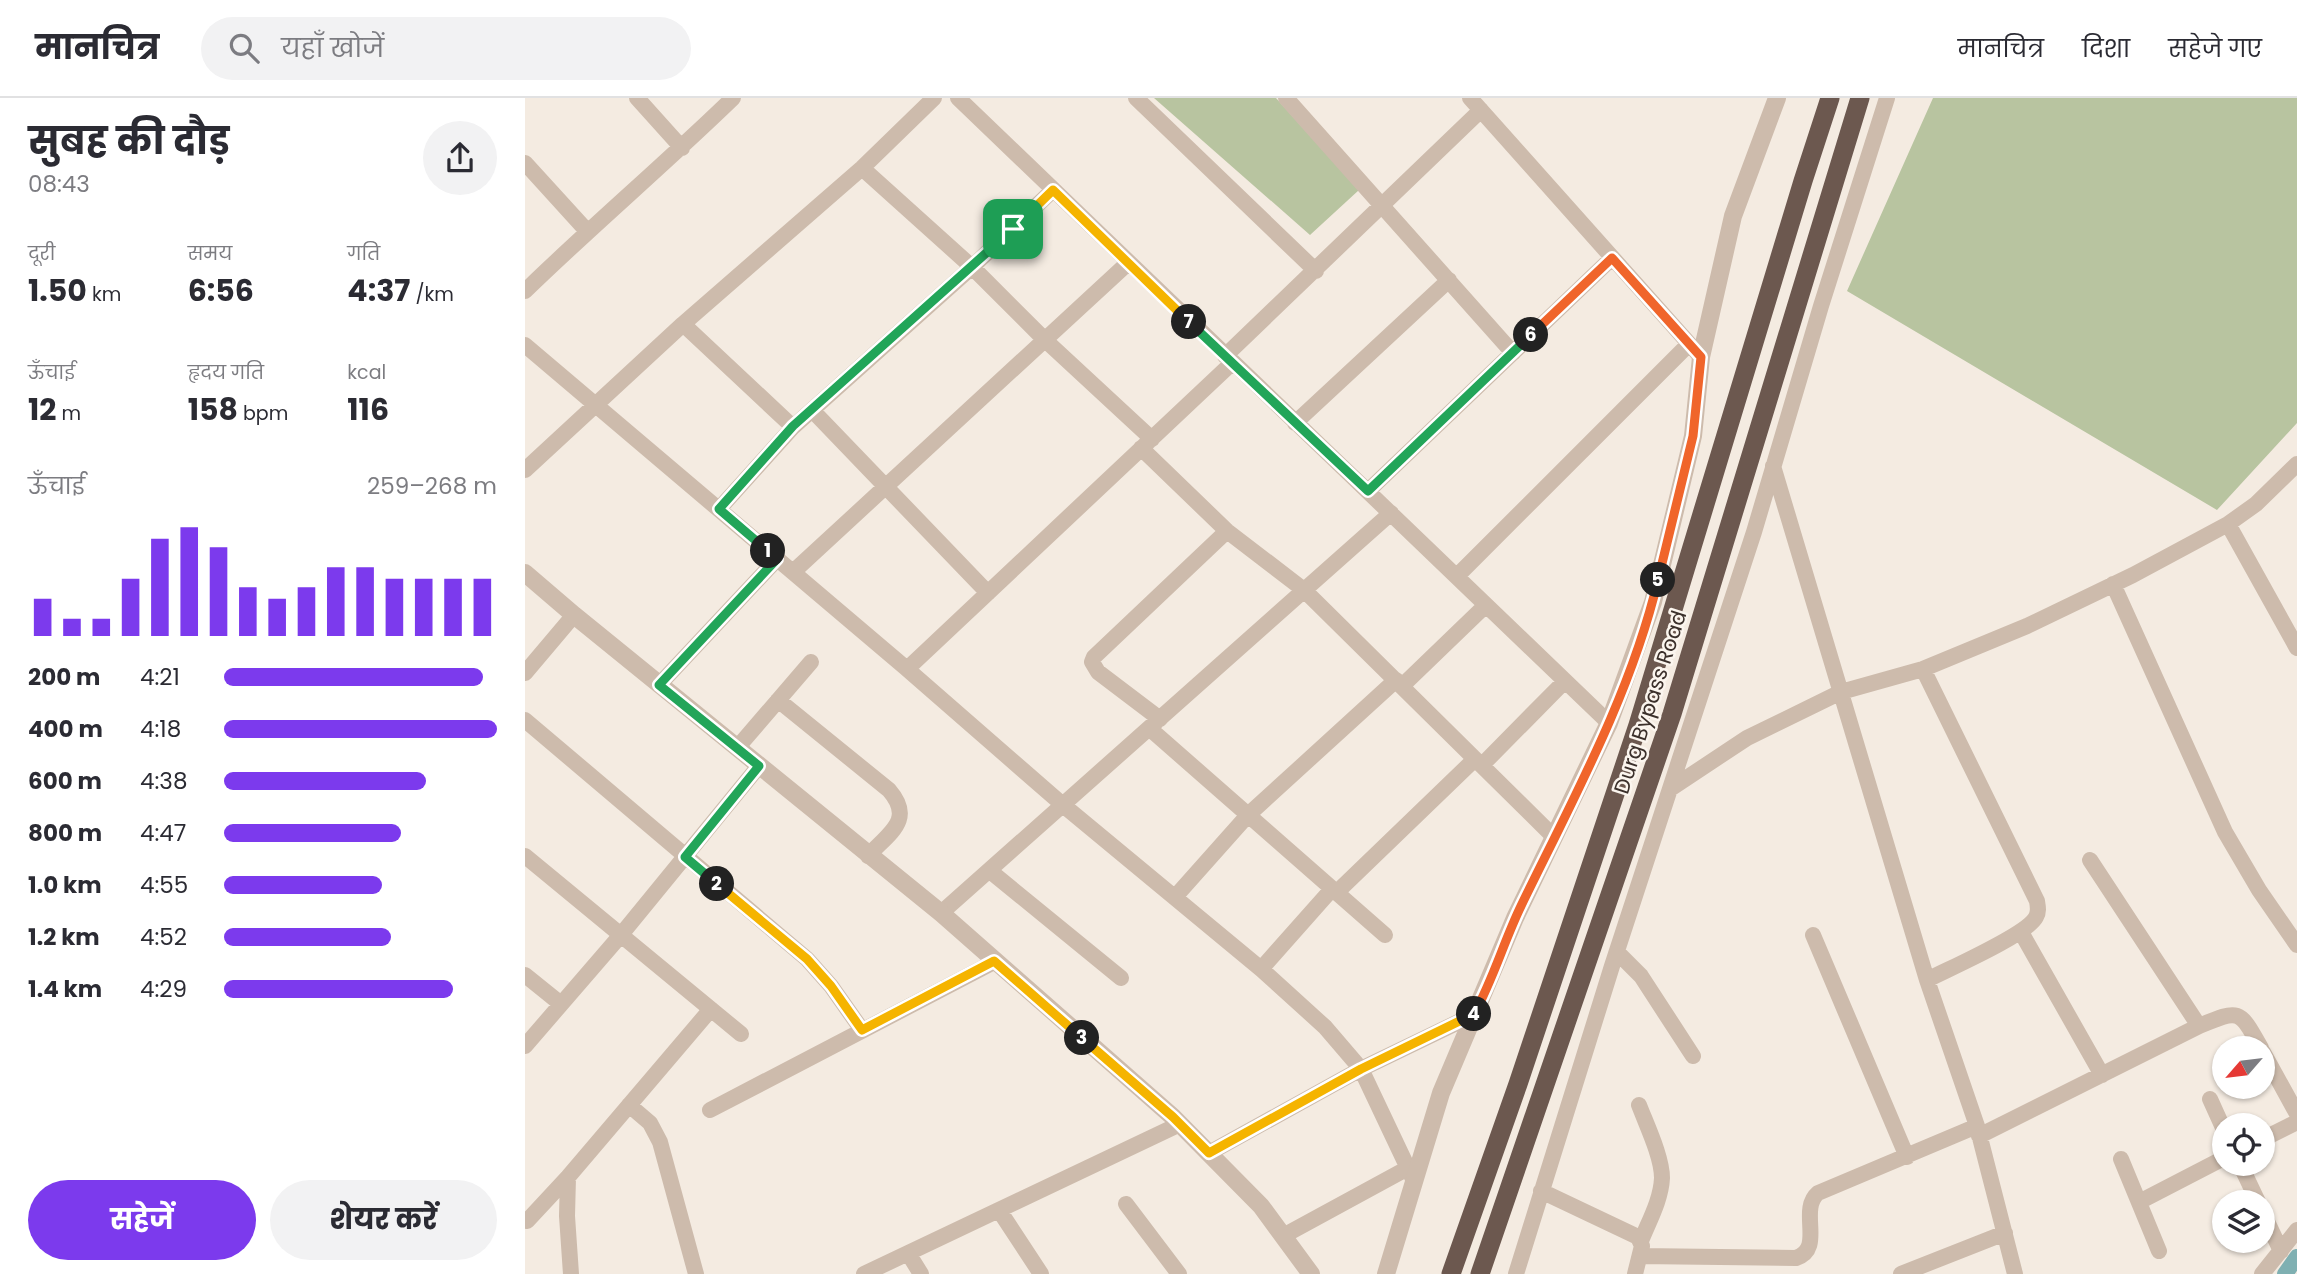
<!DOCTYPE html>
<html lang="hi">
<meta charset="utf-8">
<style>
body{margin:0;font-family:Poppins,"Noto Sans Devanagari",sans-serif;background:#f2f2f3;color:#2b2b33;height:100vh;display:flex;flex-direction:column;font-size:26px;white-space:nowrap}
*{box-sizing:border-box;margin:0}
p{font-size:23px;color:#7c7c81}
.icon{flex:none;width:38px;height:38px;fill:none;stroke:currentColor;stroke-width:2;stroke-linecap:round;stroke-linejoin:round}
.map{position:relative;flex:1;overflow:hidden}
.details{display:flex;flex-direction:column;background:#fff;width:525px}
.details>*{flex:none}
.needle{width:46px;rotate:242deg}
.fabs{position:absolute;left:1687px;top:938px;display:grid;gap:14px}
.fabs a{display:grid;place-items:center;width:63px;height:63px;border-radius:50%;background:#fff;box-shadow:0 2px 5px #0004;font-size:35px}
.pin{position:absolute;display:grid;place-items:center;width:60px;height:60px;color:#fff;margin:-30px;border-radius:14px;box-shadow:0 4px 10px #0006}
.km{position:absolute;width:35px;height:35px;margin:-18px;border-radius:50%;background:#222;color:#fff;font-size:19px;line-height:35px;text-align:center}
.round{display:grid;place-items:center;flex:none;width:74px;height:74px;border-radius:37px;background:#f2f2f3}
.overview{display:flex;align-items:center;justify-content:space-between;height:119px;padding:0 28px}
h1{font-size:38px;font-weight:700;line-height:52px}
.metrics{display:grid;grid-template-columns:repeat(3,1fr);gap:10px;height:119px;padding:7px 28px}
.metrics div{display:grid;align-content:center}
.metrics b{font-size:30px;font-weight:700}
.metrics small{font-size:19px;font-weight:400}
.metrics p{font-size:19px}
.chart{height:196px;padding:14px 28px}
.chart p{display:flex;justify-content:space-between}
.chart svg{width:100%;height:126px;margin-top:7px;stroke:#7c3aed;stroke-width:6}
.button{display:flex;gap:14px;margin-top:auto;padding:14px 28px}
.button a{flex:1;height:80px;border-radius:42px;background:#7c3aed;color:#fff;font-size:28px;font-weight:700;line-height:80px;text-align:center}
.button a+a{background:#f2f2f3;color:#2b2b33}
ul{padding:0 28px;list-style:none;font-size:23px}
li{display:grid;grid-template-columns:112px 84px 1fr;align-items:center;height:52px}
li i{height:18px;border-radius:9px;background:#7c3aed}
header{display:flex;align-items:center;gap:42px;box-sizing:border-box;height:98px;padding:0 35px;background:#fff;border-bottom:2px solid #e1e1e2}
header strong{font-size:33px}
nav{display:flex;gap:38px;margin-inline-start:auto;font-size:24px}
.search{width:490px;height:63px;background:#f2f2f3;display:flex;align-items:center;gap:18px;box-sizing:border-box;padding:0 24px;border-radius:38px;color:#7c7c81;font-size:26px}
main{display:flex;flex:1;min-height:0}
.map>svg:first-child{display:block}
.green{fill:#b8c4a0}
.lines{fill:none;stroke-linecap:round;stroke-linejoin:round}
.canal{stroke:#7fb0b2;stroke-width:16}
.minor{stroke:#cdbbac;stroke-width:16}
.tertiary{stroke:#cdbbac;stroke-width:18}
.trunk{stroke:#6c584f;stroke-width:19}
.split-1-casing{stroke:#fff;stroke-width:14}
.split-2-casing{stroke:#fff;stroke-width:14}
.split-3-casing{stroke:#fff;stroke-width:14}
.split-4-casing{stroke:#fff;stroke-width:14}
.split-5-casing{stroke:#fff;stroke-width:14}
.split-6-casing{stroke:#fff;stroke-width:14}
.split-7-casing{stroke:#fff;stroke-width:14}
.split-8-casing{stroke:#fff;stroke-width:14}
.split-1{stroke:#22a559;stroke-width:9}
.split-2{stroke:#22a559;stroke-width:9}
.split-3{stroke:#f5b400;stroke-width:9}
.split-4{stroke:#f5b400;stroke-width:9}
.split-5{stroke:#f0652b;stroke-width:9}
.split-6{stroke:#f0652b;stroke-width:9}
.split-7{stroke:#22a559;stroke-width:9}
.split-8{stroke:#f5b400;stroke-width:9}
.labels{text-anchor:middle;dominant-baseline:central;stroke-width:5;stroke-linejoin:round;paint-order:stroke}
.street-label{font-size:21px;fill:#3b302b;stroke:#fbf5ee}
</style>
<header>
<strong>मानचित्र</strong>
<div class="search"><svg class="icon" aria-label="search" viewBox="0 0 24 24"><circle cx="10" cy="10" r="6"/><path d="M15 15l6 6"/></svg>यहाँ खोजें</div>
<nav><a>मानचित्र</a><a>दिशा</a><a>सहेजे गए</a></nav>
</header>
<main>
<section class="details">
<div class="overview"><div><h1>सुबह की दौड़</h1><p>08:43</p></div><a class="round"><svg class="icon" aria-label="share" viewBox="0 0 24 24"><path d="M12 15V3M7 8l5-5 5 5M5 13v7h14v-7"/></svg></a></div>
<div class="metrics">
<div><p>दूरी</p><b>1.50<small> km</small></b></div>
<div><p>समय</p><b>6:56</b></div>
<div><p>गति</p><b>4:37<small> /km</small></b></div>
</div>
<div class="metrics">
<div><p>ऊँचाई</p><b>12<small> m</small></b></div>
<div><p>हृदय गति</p><b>158<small> bpm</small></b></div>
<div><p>kcal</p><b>116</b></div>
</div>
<div class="chart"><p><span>ऊँचाई</span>259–268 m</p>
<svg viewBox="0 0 160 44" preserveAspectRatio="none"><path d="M5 44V31M15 44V38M25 44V38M35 44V24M45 44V10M55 44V6M65 44V13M75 44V27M85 44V31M95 44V27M105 44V20M115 44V20M125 44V24M135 44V24M145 44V24M155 44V24"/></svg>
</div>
<ul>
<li><b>200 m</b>4:21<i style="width:95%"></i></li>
<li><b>400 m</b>4:18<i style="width:100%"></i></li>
<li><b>600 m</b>4:38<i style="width:74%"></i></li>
<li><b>800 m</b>4:47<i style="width:65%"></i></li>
<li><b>1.0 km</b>4:55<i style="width:58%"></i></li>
<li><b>1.2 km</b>4:52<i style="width:61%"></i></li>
<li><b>1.4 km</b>4:29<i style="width:84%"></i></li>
</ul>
<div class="button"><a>सहेजें</a><a>शेयर करें</a></div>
</section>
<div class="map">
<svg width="1772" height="1176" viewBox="0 0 1772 1176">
<rect width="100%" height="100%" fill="#f4ebe1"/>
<!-- green -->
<path class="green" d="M629,0H751L834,92L785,137Z
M1408,0H1772V325L1692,412L1322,193Z"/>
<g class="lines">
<!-- canal -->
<path class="canal" d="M1760,1176L1772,1159"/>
<!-- minor -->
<path class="minor" d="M112,0L157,50
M433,0L1084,625
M611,0L791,173
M761,0L988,255
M945,0L1176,259
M0,65L62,133
M337,70L447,169L519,241L627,341
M0,193C68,127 140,66 208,0
M158,226L268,329
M0,247L382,571
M700,258L956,12
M707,265L382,571L538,707L736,871L800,929L836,971L889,1083
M287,312L463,495
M770,325L924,182
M616,350L702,433L779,492L1029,739
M1248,368L1402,882L1452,1028L1490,1176
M0,372L158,226L337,70L409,0
M843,393L1087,160
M194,411L268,329L447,169L528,92
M1703,426L1772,550
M268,474L603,165
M932,478L1164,246
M1588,486L1700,734L1734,792L1772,847
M1398,571L1512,803C1513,809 1514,814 1511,819C1502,837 1423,871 1402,882
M0,575L49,517
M134,587L252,461
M877,588L961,507
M253,602L364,692C390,722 364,735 343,758
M635,621L573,574L567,564L569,559L702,433
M0,622L282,861L306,888L337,932
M624,630L860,837
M212,650L286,564
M957,667L1040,583
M1145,691L1222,640L1316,594L1398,571L1502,528L1608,477L1703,426L1731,406L1772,366
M0,758L216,936
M1565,762L1674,928
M465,773L596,880
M811,795L950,661
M650,799L723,717L871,582
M416,815L866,415
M1496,834L1577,977
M1288,837L1382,1059
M1092,854L1116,878L1168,958
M736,871L807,791
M0,877L36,906
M0,948L95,838L234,668
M1738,954L1772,1016
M1685,1001L1699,1032
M104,1007L125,1025L135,1044L171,1176
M1114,1007C1122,1028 1137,1059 1137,1080C1136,1102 1124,1123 1116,1143
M185,1012L469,864
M1454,1038L1674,928C1715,911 1714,911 1736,950
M1738,1041L1772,1024
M684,1055L836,971L950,916
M1596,1061L1634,1153
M1715,1066L1733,1104
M43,1079L42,1118L46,1176
M1016,1093L1113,1139L1117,1148L1110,1176
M1614,1104L1699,1060
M601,1106L654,1176
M474,1112L516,1176
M1738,1115L1756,1153
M2,1123L43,1079L186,911
M758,1138L883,1070
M383,1155L396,1176
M1115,1158L1271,1160C1300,1151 1273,1112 1293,1095L1452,1028
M339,1176L655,1026
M991,1176L1087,868L1229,434L1296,208L1362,0
M1376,1176L1480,1135
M1737,1176L1772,1132"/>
<!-- tertiary -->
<path class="tertiary" d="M0,475L49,517L416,815L648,1019L736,1108L786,1176
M861,1176L916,995L990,820L1084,625L1128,504L1168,338L1176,259L1208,118L1252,0"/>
<!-- trunk -->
<path class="trunk" d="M926,1176L993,986L1113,627L1278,83L1305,0
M955,1176L1147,616L1335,0"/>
</g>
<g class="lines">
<!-- split-1 casing -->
<g class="split-1-casing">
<path id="split-1" d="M243,453L194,411L268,328L488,131"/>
</g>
<!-- split-2 casing -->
<g class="split-2-casing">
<path id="split-2" d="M192,786L160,759L234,668L134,587L252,461L243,453"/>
</g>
<!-- split-3 casing -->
<g class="split-3-casing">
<path id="split-3" d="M192,786L282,861L306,888L337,932L469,863L557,940"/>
</g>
<!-- split-4 casing -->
<g class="split-4-casing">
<path id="split-4" d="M557,940L648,1019L684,1055L836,971L949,916"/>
</g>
<!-- split-5 casing -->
<g class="split-5-casing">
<path id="split-5" d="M949,916C968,882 979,843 996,808C1047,703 1106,596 1133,482"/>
</g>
<!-- split-6 casing -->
<g class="split-6-casing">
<path id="split-6" d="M1006,237L1087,160L1176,259L1168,338L1133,482"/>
</g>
<!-- split-7 casing -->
<g class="split-7-casing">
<path id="split-7" d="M664,224L843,393L1006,237"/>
</g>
<!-- split-8 casing -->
<g class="split-8-casing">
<path id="split-8" d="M488,131L528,92L664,224"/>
</g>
<!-- split-1 -->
<use href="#split-1" class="split-1"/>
<!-- split-2 -->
<use href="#split-2" class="split-2"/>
<!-- split-3 -->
<use href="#split-3" class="split-3"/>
<!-- split-4 -->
<use href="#split-4" class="split-4"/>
<!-- split-5 -->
<use href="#split-5" class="split-5"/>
<!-- split-6 -->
<use href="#split-6" class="split-6"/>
<!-- split-7 -->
<use href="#split-7" class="split-7"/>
<!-- split-8 -->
<use href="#split-8" class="split-8"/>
</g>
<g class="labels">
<!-- street labels -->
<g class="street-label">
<text transform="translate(1125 604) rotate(-72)">Durg Bypass Road</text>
</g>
</g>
</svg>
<div class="fabs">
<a><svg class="needle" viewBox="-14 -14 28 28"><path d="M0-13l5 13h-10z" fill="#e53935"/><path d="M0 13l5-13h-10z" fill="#7c7c81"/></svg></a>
<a><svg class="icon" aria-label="locate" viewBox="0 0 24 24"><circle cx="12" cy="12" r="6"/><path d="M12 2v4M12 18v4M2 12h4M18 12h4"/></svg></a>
<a><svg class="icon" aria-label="layers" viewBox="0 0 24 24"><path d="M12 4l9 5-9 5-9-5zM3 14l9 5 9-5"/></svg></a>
</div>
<div class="pin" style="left:488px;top:131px;background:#1e9e55"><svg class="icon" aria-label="arrive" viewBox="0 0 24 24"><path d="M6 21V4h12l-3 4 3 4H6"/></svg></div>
<b class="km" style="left:243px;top:453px">1</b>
<b class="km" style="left:192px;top:786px">2</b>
<b class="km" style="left:557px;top:940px">3</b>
<b class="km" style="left:949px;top:916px">4</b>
<b class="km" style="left:1133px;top:482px">5</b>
<b class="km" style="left:1006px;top:237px">6</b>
<b class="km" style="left:664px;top:224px">7</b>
</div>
</main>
